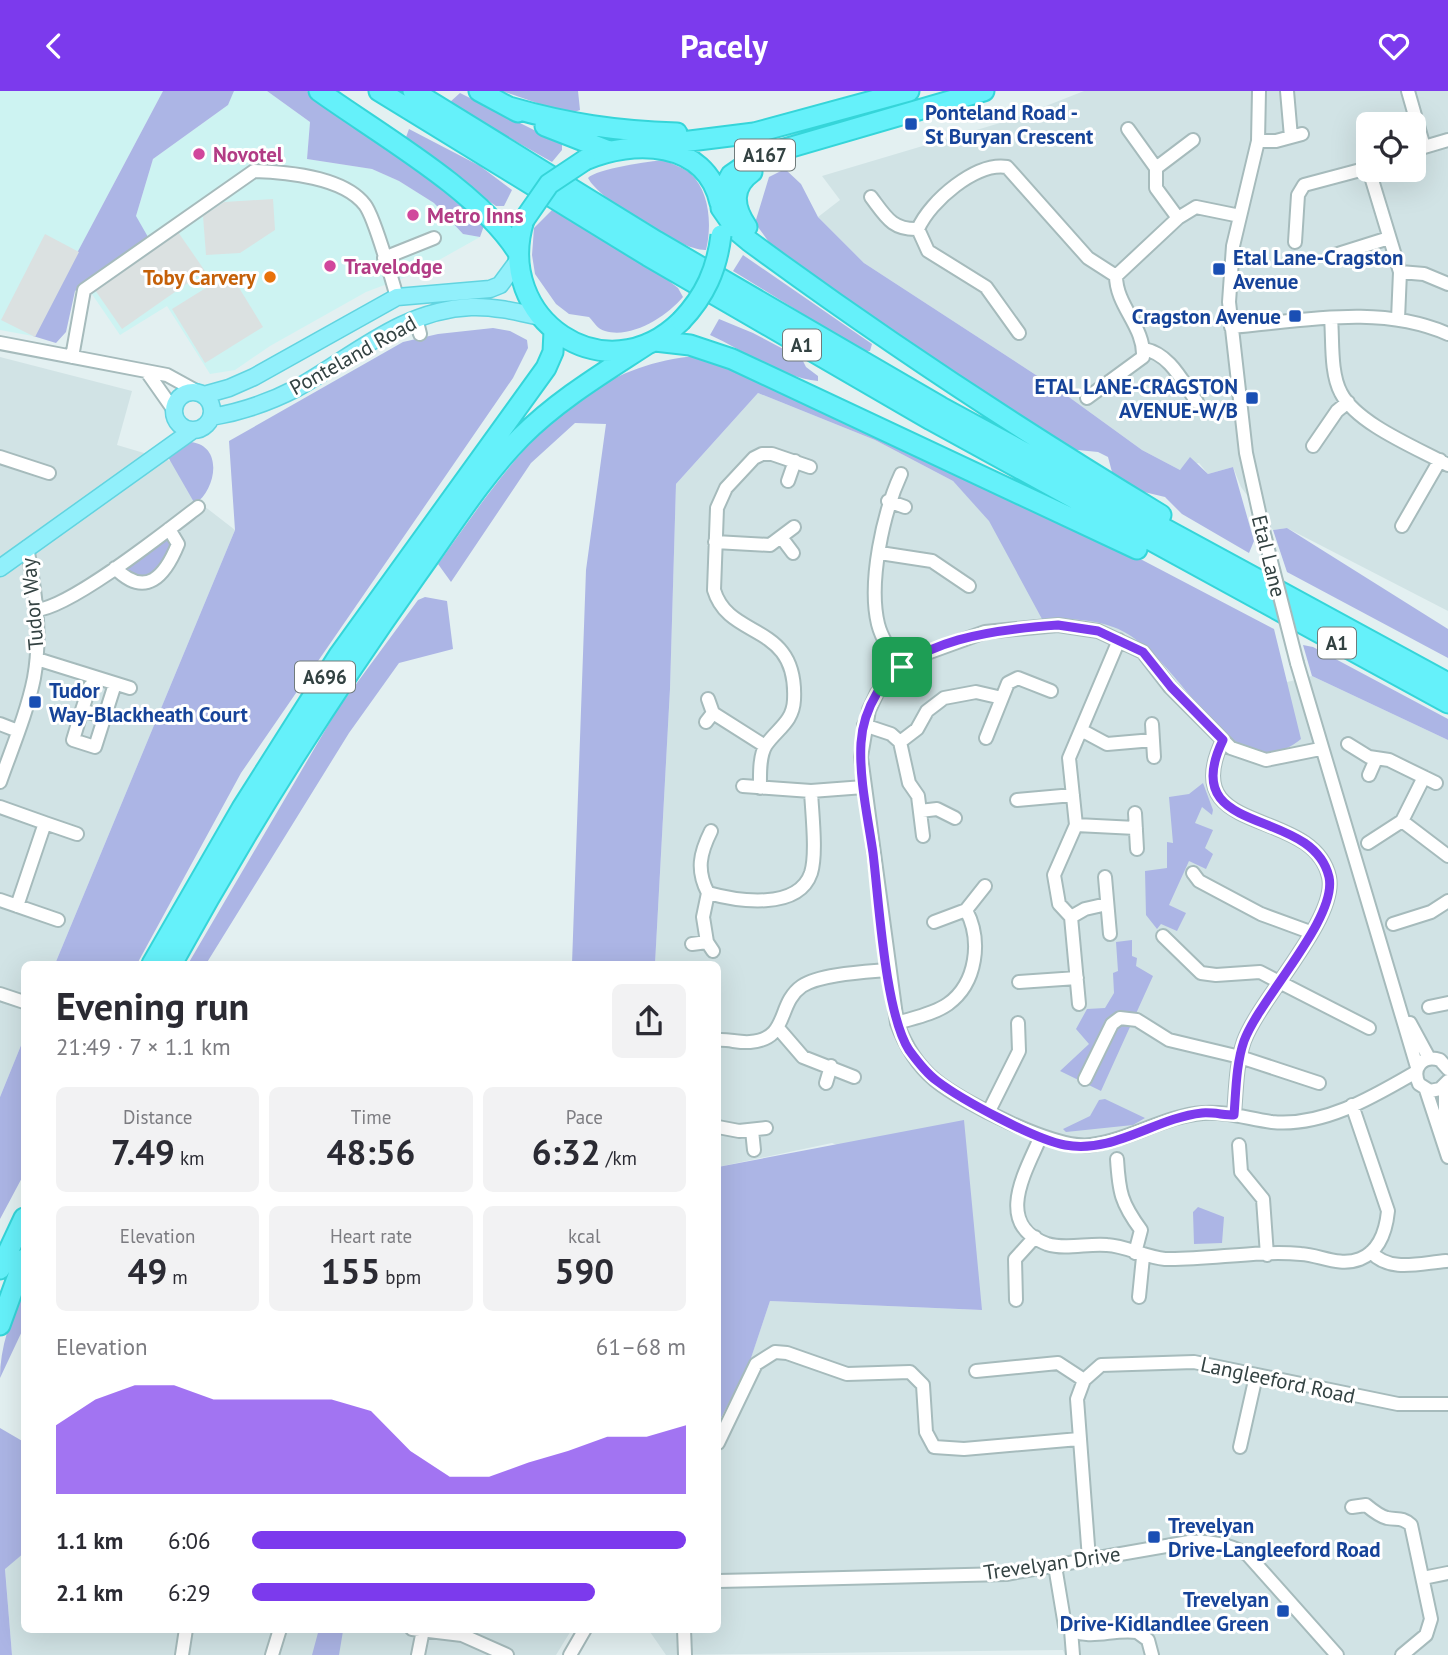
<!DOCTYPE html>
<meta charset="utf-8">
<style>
body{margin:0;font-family:"PT Sans",sans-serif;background:#f2f2f3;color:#2b2b33;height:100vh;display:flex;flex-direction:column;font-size:26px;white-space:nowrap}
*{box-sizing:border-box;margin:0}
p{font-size:23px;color:#7c7c81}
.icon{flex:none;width:38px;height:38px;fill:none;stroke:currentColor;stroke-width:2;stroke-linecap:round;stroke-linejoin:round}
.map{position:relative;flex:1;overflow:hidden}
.side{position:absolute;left:21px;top:870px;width:700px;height:672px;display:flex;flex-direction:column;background:#fff;border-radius:10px;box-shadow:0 7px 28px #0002}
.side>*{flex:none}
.tools{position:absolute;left:1356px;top:21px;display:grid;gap:14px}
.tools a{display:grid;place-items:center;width:70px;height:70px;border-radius:10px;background:#fff;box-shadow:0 7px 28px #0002;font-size:35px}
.pin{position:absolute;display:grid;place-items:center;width:60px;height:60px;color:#fff;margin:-30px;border-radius:14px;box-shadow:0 4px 10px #0006}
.round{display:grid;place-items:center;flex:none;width:74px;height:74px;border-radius:10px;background:#f2f2f3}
.summary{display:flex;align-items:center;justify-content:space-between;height:119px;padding:0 35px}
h1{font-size:38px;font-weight:600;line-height:52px}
.figures{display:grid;grid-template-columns:repeat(3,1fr);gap:10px;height:119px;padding:7px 35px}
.figures div{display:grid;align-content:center;border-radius:10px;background:#f2f2f3;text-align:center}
.figures b{font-size:35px;font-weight:600}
.figures small{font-size:19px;font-weight:400}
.figures p{font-size:19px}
.chart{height:196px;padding:14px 35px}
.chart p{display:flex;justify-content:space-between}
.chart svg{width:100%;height:126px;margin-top:7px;fill:#7c3aed;opacity:.7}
ul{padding:0 35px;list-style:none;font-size:23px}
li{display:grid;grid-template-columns:112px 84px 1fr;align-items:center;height:52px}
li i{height:18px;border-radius:9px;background:#7c3aed}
header{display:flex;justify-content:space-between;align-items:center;height:91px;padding:0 35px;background:#7c3aed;color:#fff;font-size:32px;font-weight:600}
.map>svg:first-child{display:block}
.residential{fill:#d1e3e5;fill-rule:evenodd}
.commercial{fill:#cdf3f2}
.green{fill:#acb5e5}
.parking{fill:#dbe1e1}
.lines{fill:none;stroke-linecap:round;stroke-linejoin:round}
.minor-casing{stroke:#a6bbbc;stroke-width:16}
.major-casing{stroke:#62d4e0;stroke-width:19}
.highway-casing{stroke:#35d5d9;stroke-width:23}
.minor{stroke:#fff;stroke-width:12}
.major{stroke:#91f0fb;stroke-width:16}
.highway{stroke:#65f1fa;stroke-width:19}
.minor-bridge-casing{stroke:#a6bbbc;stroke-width:16;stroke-linecap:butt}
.highway-bridge-casing{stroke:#35d5d9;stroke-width:23;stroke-linecap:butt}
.minor-bridge{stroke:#fff;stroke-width:12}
.highway-bridge{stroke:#65f1fa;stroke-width:19}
.route-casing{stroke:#fff;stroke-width:14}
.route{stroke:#7c3aed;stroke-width:9}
.transit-dot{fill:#1a4fb4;stroke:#fff;stroke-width:2.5}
.hotel-dot{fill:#d1479c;stroke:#fff;stroke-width:2.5}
.food-dot{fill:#e8710a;stroke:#fff;stroke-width:2.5}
.labels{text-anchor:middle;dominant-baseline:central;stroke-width:6;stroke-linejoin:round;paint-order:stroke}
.shield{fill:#fff;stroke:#707b7b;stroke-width:2}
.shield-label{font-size:19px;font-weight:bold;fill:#334242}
.transit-label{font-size:21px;font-weight:bold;fill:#164399;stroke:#fff;text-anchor:start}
.hotel-label{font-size:21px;font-weight:bold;fill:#b23c85;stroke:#fff;text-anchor:start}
.food-label{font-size:21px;font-weight:bold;fill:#c56008;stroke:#fff;text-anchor:end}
.street-label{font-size:21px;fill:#334242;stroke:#fff}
</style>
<header><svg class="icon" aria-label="back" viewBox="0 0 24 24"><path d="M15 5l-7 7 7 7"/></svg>Pacely<svg class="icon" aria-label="heart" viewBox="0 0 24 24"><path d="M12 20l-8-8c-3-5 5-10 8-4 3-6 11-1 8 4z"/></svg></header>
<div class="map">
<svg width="1448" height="1564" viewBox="0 0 1448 1564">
<rect width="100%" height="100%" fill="#e3f0f1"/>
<!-- residential -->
<path class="residential" d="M1084,0H1448V520L1287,437L1273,439L1241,396L1233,376L1208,383L1199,372L1184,375L1180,379L1142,359L1062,301L864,172L818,126L840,109L822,85L1010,29ZM1368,33H1414V79H1368Z
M0,266L132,300L117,354L171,370L195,408L235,439L55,873H24V947L0,1006Z
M758,302L875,349L953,390L989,429L1287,591L1312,585L1448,649V1564H1065L1063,1559L666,1564L648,1538H718V1334L748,1275L770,1210L981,1219L837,1054L832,1052L718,1076V873H655L670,598L676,393Z
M24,1462V1538H572L556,1564H12L5,1477Z"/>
<!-- commercial -->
<path class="commercial" d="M0,0H163L33,245L0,239Z
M234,0H267L310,31L307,68L372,78L399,90L434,112L463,143L480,146L414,183L366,201L270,255L235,279L210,283L167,215L120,244L85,193L136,125L153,68L228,14Z"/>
<!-- green -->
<path class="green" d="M163,0H234L228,14L153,68L136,125L148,146L75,200L66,241L56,252L33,245Z
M267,0H307L486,129L480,146L463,143L434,112L399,90L372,78L307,68L310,31Z
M502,0H578L580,19L569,23Z
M460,2L562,53V59L552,71L453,15L450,11Z
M409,38L480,75L512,99L504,115H496L487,109L405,49Z
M664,69C672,73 684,77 690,82C710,100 712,135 706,159C682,160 599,109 588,87C596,78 651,70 664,69Z
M785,78L801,93L818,126L864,172L1062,301L1142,359L1180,379L1190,366L1208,383L1233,376L1254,450L1249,462L1182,423L1165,406L1140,400L1112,381L1108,366L1098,361L1068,358L919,262L774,158L755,132L769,86Z
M552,119L660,183L678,197L683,206C667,225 632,248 605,240C597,238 595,232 589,226L569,223L556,213L535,183L532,164L534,137Z
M743,164L872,253L870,260H863L733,180Z
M719,228L753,242L802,268L806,276L818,285V290C779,286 745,260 710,244Z
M493,237L510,240L527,249L528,257L513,287L241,682L137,873H55L235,439L229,350L403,251L438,243Z
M696,265L737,278L1127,461L1274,538L1301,648C1284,662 1263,668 1242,655C1199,627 1174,574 1131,545C1106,528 1070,527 1042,528L989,430L953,390L875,349L758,302L676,393L670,598L655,873H572L586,479L606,333L575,332L531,372L451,491L438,473C506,378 569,276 696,265Z
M191,351C224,355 216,399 195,413L168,366Z
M1287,437L1448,538V567L1287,481L1273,439Z
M166,447L172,451L162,473L140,490L126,484L124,476Z
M425,506L447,510L453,558L399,572L349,642L206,873H188L337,619L418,509Z
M1303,554L1313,556L1448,628V649L1312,585Z
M1203,692L1213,719L1212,724L1202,716L1195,732L1213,739L1205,757L1213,763L1206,778L1189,770L1169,814L1186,822L1177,840L1161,833L1157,838L1146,824L1145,780L1167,777V751L1173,752L1169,706L1189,703Z
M1132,849V865L1137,867L1136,875L1153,885L1101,1000L1060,980L1089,953L1076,938L1087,918L1105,917L1114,902L1113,882L1118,880L1116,851Z
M24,947V1083L0,1128V1006Z
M1105,1008L1145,1027L1133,1034L1066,1041L1063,1038L1090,1025L1099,1009Z
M964,1029L982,1219L770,1210L750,1270L718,1333V1076Z
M1198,1116L1224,1126L1222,1152L1194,1153L1193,1121Z
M24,1198V1236L0,1287C0,1256 11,1226 24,1198Z
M0,1337L24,1351V1462L5,1478L12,1564H0Z
M319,1538L343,1540L339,1564H312Z"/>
<!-- parking -->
<path class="parking" d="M273,108L275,139L240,162L206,164L203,125L224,111Z
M178,141L205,180L122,238L95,199Z
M45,143L79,161L35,246L1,229Z
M230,182L263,236L205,272L172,218Z"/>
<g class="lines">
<!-- minor casing -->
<g class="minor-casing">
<path id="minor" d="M1259,0L1258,50L1233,155L1229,211L1246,362L1263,439
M1287,0L1291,46
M1408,0L1424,56
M1128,38L1156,77V97L1178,127
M1258,50H1276L1302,43
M1414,59L1448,49
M1156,77L1193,49
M1369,79L1400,181L1398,228
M871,106C886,126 892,139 918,138
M1295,151L1298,104L1304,94L1368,77
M1335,164L1389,147
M384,167L434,147
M1400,181L1424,183L1448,193
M416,227L420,243
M1331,227C1333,249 1330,282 1341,302C1357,333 1417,357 1448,374
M1231,236C1302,230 1380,213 1448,243
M1019,242L986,196L928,160L918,138C930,110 976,71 1007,76L1088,167L1116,185
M0,252L167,284L198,301
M1144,258C1170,263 1182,290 1197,311
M72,266L84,199L254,80C286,81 344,86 365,114C375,127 391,186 397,206
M147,281L173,318
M1087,307L1143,266C1145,236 1116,215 1116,185L1178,127L1196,116L1240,125
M1313,355L1337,320L1348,311
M0,366L49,382
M901,383C883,422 868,491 878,533C882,549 892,563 902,576
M788,390L795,370
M888,410L905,416
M1402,435L1440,369
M781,446L793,462
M715,451L770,454L794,436
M880,462L932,470L969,495
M115,477C146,508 165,485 178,453L169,438
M36,519C70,517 168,439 198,416
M37,568L130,597
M1297,572L1417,976
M82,619L90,595
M713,622L765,655
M104,626L82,619L73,649L95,656L115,593
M706,631L713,622L708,608
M0,633L18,640
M1152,633L1154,666
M864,634L891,643L900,651L917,638L927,620L944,607L976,601L1002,607L1008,592L1018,587L1051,600
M1081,639L1107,653L1153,649
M986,647L1002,607
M1223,649C1175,748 1313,714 1329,786C1338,827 1260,907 1244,950C1236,973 1236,1000 1234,1024
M900,651L909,692L918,705L923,745
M1348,653L1369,666L1389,669L1436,692
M1320,658L1266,669L1231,657L1170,596L1143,561L1098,540L1058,534L985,541L927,562L902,576L877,602L869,619L861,666L897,932C905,954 917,974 935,989C963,1012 1056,1059 1091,1054C1130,1049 1164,1025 1203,1022C1226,1020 1249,1028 1272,1031C1323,1036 1373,1006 1416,981
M1369,684L1376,668
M1424,686L1402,730L1448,765
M0,691C12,657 27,622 34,587C42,543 35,499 27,456
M743,695L811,700L864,696
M760,697C760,684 759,665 766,654C777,638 793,631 794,609C798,530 729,550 714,499L717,417L726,397L754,367L762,363H772L810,376
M1017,709L1073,704
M0,716L45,732L17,815
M920,720L937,718L955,727
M1135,722L1137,758
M45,732L77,743
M1076,734L1136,737
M711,740C700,762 696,779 708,802C737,810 798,820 811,782C817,763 812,722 811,700
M1368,752L1402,730
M1193,782L1199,790L1261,823L1310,841
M1105,786L1110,843
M0,809L58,829
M966,819L985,795
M1071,826L1085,818L1107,813
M1393,833L1431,821L1448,810
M1163,845L1201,882L1216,884L1260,881L1369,937
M707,851L703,826L708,802
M692,853L707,851L713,860
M1019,891L1077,887
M0,903L24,911
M1079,913L1071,826L1059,813L1054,784L1076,734L1069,667L1119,549
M1429,916L1448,912
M897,932C913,927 934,923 948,913C977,892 982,849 966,819L934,831
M1410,932L1429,967
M778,937L803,966L854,986
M718,949C728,948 739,952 750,951C790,948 776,913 802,895C820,883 866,881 888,879
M1448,978L1440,969C1423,963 1411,977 1419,993L1430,1000L1440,998L1448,990
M1085,988L1112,933L1120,927L1137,929L1169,949L1240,966L1319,992
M826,992L831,975
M1426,999L1448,1066
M989,1020L1019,960L1018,932
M718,1036L739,1040L766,1037
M752,1039L754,1059
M1445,1042V994
M1041,1045C1026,1080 993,1133 1047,1153C1066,1159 1088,1152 1107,1154C1126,1155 1145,1166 1165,1168C1210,1169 1256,1159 1301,1163C1320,1164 1339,1176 1360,1168C1380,1160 1386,1140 1388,1120L1352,1014
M1239,1054L1241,1081L1263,1108L1267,1164
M1117,1068C1119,1101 1121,1112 1141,1139L1135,1162
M1371,1161C1390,1182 1420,1172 1446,1170
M1139,1206L1143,1166
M1016,1209L1015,1168L1035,1146
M976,1280L1058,1272L1084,1289
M718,1352L756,1273L775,1261L787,1262L847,1283L910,1281L923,1294L926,1341L934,1356L964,1358L1079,1348
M1240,1356L1256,1285
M1352,1416L1366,1414C1372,1419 1379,1425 1387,1427C1398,1429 1402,1426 1411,1434L1431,1528L1426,1544L1402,1564
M1089,1468L1077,1308L1084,1289L1101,1274L1194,1271L1398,1313H1448
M1055,1475L1065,1535C1089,1552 1110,1537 1137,1541L1148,1549L1152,1564
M1423,1487L1448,1482
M718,1490L1006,1483L1189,1451C1211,1450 1227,1453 1247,1463L1337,1564
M412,1538L462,1544L507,1564
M684,1538L685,1564
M1071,1539L1073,1564
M182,1564L186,1538
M272,1564L280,1538
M418,1564L423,1539
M570,1564L585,1538"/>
</g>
<!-- major casing -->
<g class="major-casing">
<path id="major" d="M174 320a19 19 0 1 1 38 0a19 19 0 1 1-38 0Z
M204,304L229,297L254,286L397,206L490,198L500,194L517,171
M211,326C241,321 270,311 297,297C354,265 402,219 471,216C493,215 518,221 540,226
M0,477L193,339"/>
</g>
<!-- highway casing -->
<g class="highway-casing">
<path id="highway" d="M319,0C379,43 478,99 517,160
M379,0L648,165L931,329L1448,612
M413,0L656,150L941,316L1448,592
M479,0L518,21
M509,16C568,33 616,40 677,42
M545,35L609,60
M650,55L754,42L909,0
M585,69C633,48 706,49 720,112
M719,107L731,84L757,66L984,0
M721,117L737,140L749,150C882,248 1019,338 1161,424
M524,129C493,228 605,305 681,230
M747,136C733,116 731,96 752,81
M655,250L690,254L732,268L1137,458
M152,873L242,717L339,564L546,277L553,261L554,240
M172,873C245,740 327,610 415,486C449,439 480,388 521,346C559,308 605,281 649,252
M0,1178L24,1127
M0,1234L24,1168"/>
</g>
<!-- minor -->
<use href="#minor" class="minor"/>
<!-- major -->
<use href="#major" class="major"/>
<!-- highway -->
<use href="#highway" class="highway"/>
<!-- minor-bridge casing -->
<g class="minor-bridge-casing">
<path id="minor-bridge" d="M1263,439L1297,572"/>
</g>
<!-- highway-bridge casing -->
<g class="highway-bridge-casing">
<path id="highway-bridge" d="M524,129L549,93L585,69
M681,230C705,205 717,178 721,144"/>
</g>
<!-- minor-bridge -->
<use href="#minor-bridge" class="minor-bridge"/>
<!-- highway-bridge -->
<use href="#highway-bridge" class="highway-bridge"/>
</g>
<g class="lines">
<!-- route casing -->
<g class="route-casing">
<path id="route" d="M1058,534L1098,540L1143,561L1171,596L1223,649C1175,748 1312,714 1329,786C1338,827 1260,907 1244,950C1236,973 1236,1000 1234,1024C1224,1024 1212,1021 1202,1022C1155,1027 1114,1063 1065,1054C1034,1048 962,1009 937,990C926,982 917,970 909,959C885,922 879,810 873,762C868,727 859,688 861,652C862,635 868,617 877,602C912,547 999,538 1058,534Z"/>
</g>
<!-- route -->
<use href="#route" class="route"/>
</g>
<!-- markers -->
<g class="transit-dot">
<rect x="904" y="26" width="14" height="14" rx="3.5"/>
<rect x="1212" y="171" width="14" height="14" rx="3.5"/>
<rect x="1288" y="218" width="14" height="14" rx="3.5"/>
<rect x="1245" y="300" width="14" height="14" rx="3.5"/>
<rect x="28" y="604" width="14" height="14" rx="3.5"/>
<rect x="1147" y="1439" width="14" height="14" rx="3.5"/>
<rect x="1276" y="1513" width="14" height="14" rx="3.5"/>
</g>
<g class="hotel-dot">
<circle cx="199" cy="63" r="7"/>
<circle cx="413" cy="124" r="7"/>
<circle cx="330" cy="175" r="7"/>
</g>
<circle class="food-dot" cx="270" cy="186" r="7"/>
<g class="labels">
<!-- shield labels -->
<g class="shield">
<rect x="735" y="48.5" width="60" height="31" rx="5"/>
<rect x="783" y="238.5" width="38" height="31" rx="5"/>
<rect x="1318" y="536.5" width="38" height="31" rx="5"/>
<rect x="295" y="570.5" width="60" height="31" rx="5"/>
</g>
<g class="shield-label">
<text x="765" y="64">A167</text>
<text x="802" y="254">A1</text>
<text x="1337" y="552">A1</text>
<text x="325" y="586">A696</text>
</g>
<!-- transit labels -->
<g class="transit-label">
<text x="925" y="21">Ponteland Road -<tspan x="925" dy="24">St Buryan Crescent</tspan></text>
<text x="1233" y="166">Etal Lane-Cragston<tspan x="1233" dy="24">Avenue</tspan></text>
<text x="1281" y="225" text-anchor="end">Cragston Avenue</text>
<text x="1238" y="295" text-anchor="end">ETAL LANE-CRAGSTON<tspan x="1238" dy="24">AVENUE-W/B</tspan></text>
<text x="49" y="599">Tudor<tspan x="49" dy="24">Way-Blackheath Court</tspan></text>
<text x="1168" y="1434">Trevelyan<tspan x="1168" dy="24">Drive-Langleeford Road</tspan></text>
<text x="1269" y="1508" text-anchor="end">Trevelyan<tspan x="1269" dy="24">Drive-Kidlandlee Green</tspan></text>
</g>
<!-- hotel labels -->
<g class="hotel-label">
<text x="213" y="63">Novotel</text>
<text x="427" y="124">Metro Inns</text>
<text x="344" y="175">Travelodge</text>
</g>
<!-- food labels -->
<g class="food-label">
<text x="256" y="186">Toby Carvery</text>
</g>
<!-- street labels -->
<g class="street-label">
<text transform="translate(353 264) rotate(-29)">Ponteland Road</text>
<text transform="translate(1269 465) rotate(76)">Etal Lane</text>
<text transform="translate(32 513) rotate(-95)">Tudor Way</text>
<text transform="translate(1278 1289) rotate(12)">Langleeford Road</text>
<text transform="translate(1052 1472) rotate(-8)">Trevelyan Drive</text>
</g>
</g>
</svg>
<div class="tools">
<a><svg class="icon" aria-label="locate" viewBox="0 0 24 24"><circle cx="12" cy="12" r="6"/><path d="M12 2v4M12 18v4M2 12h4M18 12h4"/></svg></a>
</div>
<div class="pin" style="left:902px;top:576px;background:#1e9e55"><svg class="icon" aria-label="arrive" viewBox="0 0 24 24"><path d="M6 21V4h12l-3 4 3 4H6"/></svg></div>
<section class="side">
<div class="summary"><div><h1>Evening run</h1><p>21:49 · 7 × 1.1 km</p></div><a class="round"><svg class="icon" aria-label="share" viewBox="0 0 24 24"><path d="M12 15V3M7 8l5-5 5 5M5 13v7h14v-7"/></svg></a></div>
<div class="figures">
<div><p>Distance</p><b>7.49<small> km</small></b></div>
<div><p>Time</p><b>48:56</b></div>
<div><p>Pace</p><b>6:32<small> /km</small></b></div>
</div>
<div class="figures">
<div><p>Elevation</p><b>49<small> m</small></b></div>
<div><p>Heart rate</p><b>155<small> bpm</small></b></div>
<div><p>kcal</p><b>590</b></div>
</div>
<div class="chart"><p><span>Elevation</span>61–68 m</p>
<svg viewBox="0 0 160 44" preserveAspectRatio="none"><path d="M0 44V20L10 11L20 6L30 6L40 11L50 11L60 11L70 11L80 15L90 29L100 38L110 38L120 33L130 29L140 24L150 24L160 20V44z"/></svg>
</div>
<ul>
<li><b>1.1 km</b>6:06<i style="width:100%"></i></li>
<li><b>2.1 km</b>6:29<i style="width:79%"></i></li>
</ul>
</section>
</div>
